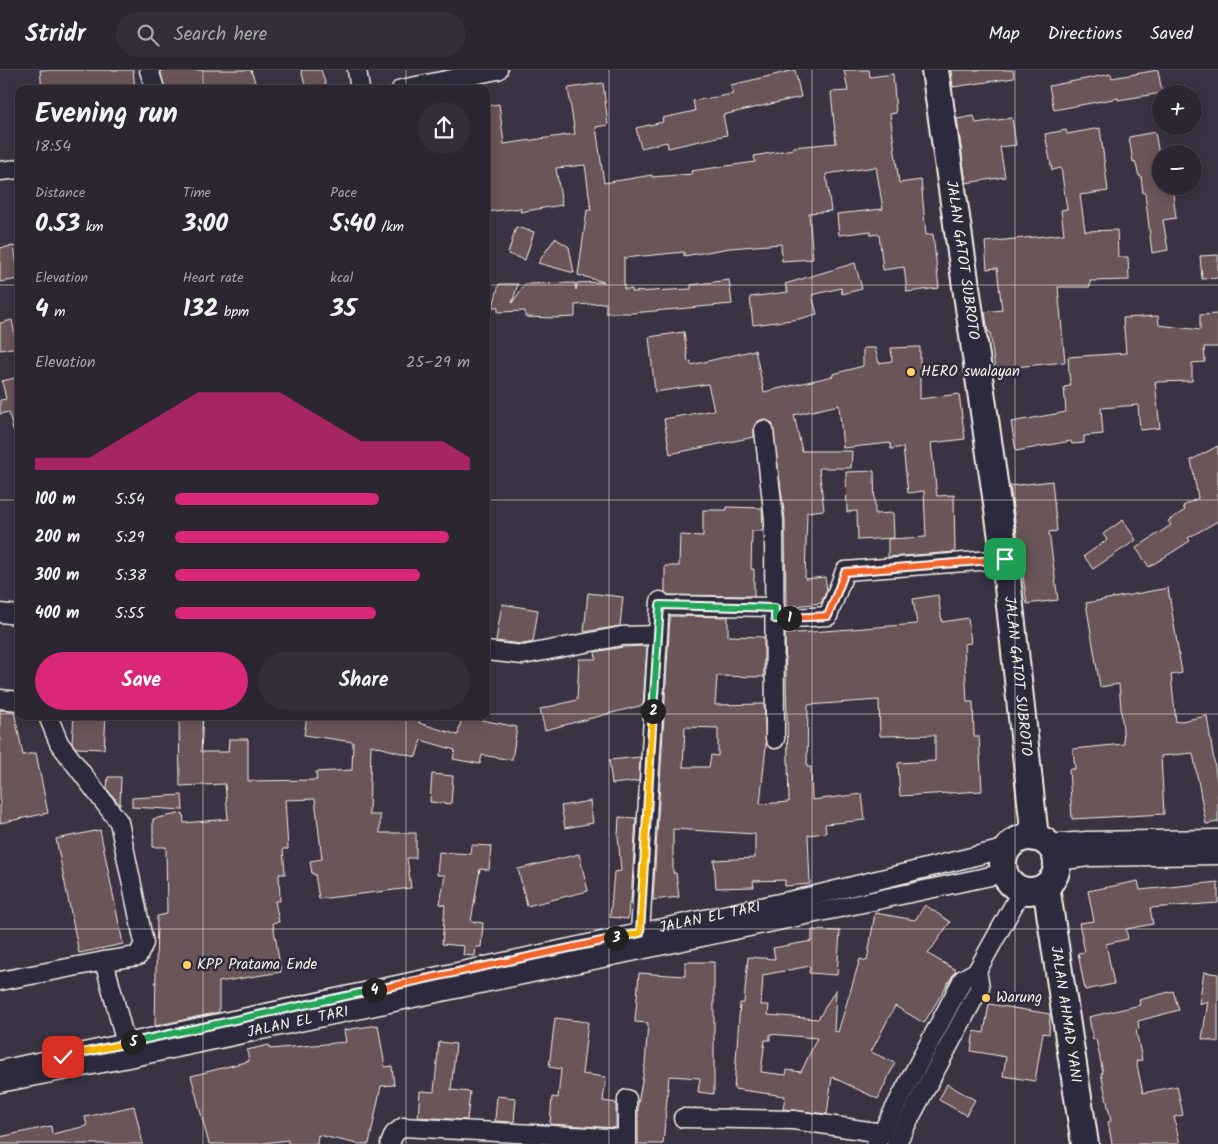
<!DOCTYPE html>
<meta charset="utf-8">
<style>
body{margin:0;font-family:Kalam,sans-serif;background:#342e3a;color:#f1f3f6;height:100vh;display:flex;flex-direction:column;font-size:19px;white-space:nowrap}
*{box-sizing:border-box;margin:0}
p{font-size:16px;color:#a6a5ac}
.icon{flex:none;width:28px;height:28px;fill:none;stroke:currentColor;stroke-width:2;stroke-linecap:round;stroke-linejoin:round}
.map{position:relative;flex:1;overflow:hidden}
.sheet{position:absolute;left:15px;top:15px;width:475px;height:635px;display:flex;flex-direction:column;background:#2c2632;border-radius:10px;box-shadow:0 2px 12px #0003,0 0 0 1px #48434d}
.sheet>*{flex:none}
.buttons{position:absolute;left:1152px;top:15px;display:grid;gap:10px}
.buttons a{display:grid;place-items:center;width:50px;height:50px;border-radius:50%;background:#2c2632;box-shadow:0 2px 12px #0003,0 0 0 1px #48434d;font-size:25px}
.pin{position:absolute;display:grid;place-items:center;width:42px;height:42px;color:#fff;margin:-21px;border-radius:10px;box-shadow:0 2px 8px #0006}
.km{position:absolute;width:25px;height:25px;margin:-12px;border-radius:50%;background:#222;color:#fff;font-size:14px;line-height:25px;text-align:center}
.round{display:grid;place-items:center;flex:none;width:52px;height:52px;border-radius:26px;background:#342e3a}
.head{display:flex;align-items:center;justify-content:space-between;height:85px;padding:0 20px}
h1{font-size:28px;font-weight:600;line-height:38px}
.figures{display:grid;grid-template-columns:repeat(3,1fr);gap:8px;height:85px;padding:5px 20px}
.figures div{display:grid;align-content:center}
.figures b{font-size:25px;font-weight:600}
.figures small{font-size:14px;font-weight:400}
.figures p{font-size:14px}
.chart{height:140px;padding:10px 20px}
.chart p{display:flex;justify-content:space-between}
.chart svg{width:100%;height:90px;margin-top:5px;fill:#db2777;opacity:.7}
.button{display:flex;gap:10px;margin-top:auto;padding:10px 20px}
.button a{flex:1;height:58px;border-radius:30px;background:#db2777;color:#fff;font-size:20px;font-weight:600;line-height:58px;text-align:center}
.button a+a{background:#342e3a;color:#f1f3f6}
ul{padding:0 20px;list-style:none;font-size:16px}
li{display:grid;grid-template-columns:80px 60px 1fr;align-items:center;height:38px}
li i{height:12px;border-radius:6px;background:#db2777}
header{display:flex;align-items:center;gap:30px;box-sizing:border-box;height:70px;padding:0 25px;background:#2c2632;border-bottom:1px solid #48434d}
header strong{font-size:24px}
nav{display:flex;gap:28px;margin-inline-start:auto;font-size:18px}
.search{width:350px;height:45px;background:#342e3a;display:flex;align-items:center;gap:12px;box-sizing:border-box;padding:0 18px;border-radius:28px;color:#a6a5ac;font-size:19px}
.map>svg:first-child{display:block}
.building{fill:#6a5559;stroke:#f4f1e8;fill-rule:evenodd}
.lines{fill:none;stroke-linecap:round;stroke-linejoin:round}
.minor-casing{stroke:#f4f1e8;stroke-width:21}
.highway-casing{stroke:#f4f1e8;stroke-width:30}
.minor{stroke:#2f2a3d;stroke-width:18}
.highway{stroke:#2f2a3d;stroke-width:26}
.split-1-casing{stroke:#fff;stroke-width:10}
.split-2-casing{stroke:#fff;stroke-width:10}
.split-3-casing{stroke:#fff;stroke-width:10}
.split-4-casing{stroke:#fff;stroke-width:10}
.split-5-casing{stroke:#fff;stroke-width:10}
.split-6-casing{stroke:#fff;stroke-width:10}
.split-1{stroke:#f0652b;stroke-width:6}
.split-2{stroke:#22a559;stroke-width:6}
.split-3{stroke:#f5b400;stroke-width:6}
.split-4{stroke:#f0652b;stroke-width:6}
.split-5{stroke:#22a559;stroke-width:6}
.split-6{stroke:#f5b400;stroke-width:6}
.grid{fill:none;stroke:#f4f1e8;stroke-width:1;stroke-opacity:0.55}
.poi-dot{fill:#ffd166;stroke:#2f2a3d;stroke-width:2}
.labels{text-anchor:middle;dominant-baseline:central;stroke-width:5;stroke-linejoin:round;paint-order:stroke}
.street-label{font-size:15px;fill:#f4f1e8;stroke:#2f2a3d}
.poi-label{font-size:15px;fill:#f4f1e8;stroke:#2f2a3d;text-anchor:start}
</style>
<header>
<strong>Stridr</strong>
<div class="search"><svg class="icon" aria-label="search" viewBox="0 0 24 24"><circle cx="10" cy="10" r="6"/><path d="M15 15l6 6"/></svg>Search here</div>
<nav><a>Map</a><a>Directions</a><a>Saved</a></nav>
</header>
<div class="map">
<svg width="1218" height="1074" viewBox="0 0 1218 1074">
<rect width="100%" height="100%" fill="#3b3343"/>
<filter id="ink" filterUnits="userSpaceOnUse"><feTurbulence type="fractalNoise" baseFrequency=".02" numOctaves="2"/><feDisplacementMap in="SourceGraphic" scale="10" xChannelSelector="R" yChannelSelector="G"/><feConvolveMatrix kernelMatrix="1 2 1 2 8 2 1 2 1" color-interpolation-filters="sRGB"/></filter>
<g filter="url(#ink)">
<!-- building -->
<path class="building" d="M40,0H133L135,19H42Z
M160,0H251L255,12L235,19H165Z
M301,0H321L326,15L306,19Z
M795,0L801,27L723,45L727,65L668,78L667,72L641,78L636,58L663,52L662,48L695,41L693,31L733,24L731,15Z
M844,0H869L870,7L893,4L896,43L890,44L899,113L921,110L926,165L933,164L939,218L907,222L904,197L883,200L879,164L871,165V161L839,165L837,144L883,139L876,97L826,104L831,141L809,143L813,189L782,191L781,174L730,178L684,186V182L624,188V219H632V222L691,219V215L729,210L732,234L632,243H606V233L575,235V247L554,248L525,247V241L498,242V237H493L499,214H518L512,233L525,214L575,213L576,220L577,213L604,212L578,205L587,140H591L585,95L556,98L562,135L520,142L521,138L486,142V36L499,34L504,74L575,64L568,18L603,13L608,55L596,57L604,113L652,105V107L692,104L691,101L755,92L754,86L793,79V77L836,73L831,22L848,21Z
M951,0H1013L1014,8L953,17Z
M1158,0L1162,23L1118,30V28L1054,40L1049,16L1111,4L1112,8Z
M974,46L976,53L1012,48L1016,75L1000,77L1005,107L966,113L957,49Z
M1100,58L1108,121L1080,125L1085,161L1117,160L1118,187H1128L1129,210L1090,211V217H1058L1065,292L995,299L990,262H988L985,242L1002,240L997,198L987,199L985,172L1064,164L1061,140L1067,139L1061,98L1052,100L1045,64L1066,60L1067,64Z
M1155,62L1161,96V116H1172L1176,148L1163,150L1168,180L1152,183L1145,123H1143L1141,106H1139L1135,91L1133,92L1129,67Z
M516,157L534,162L525,190L508,184Z
M555,168L569,177L574,203L538,193Z
M14,176L19,209L0,212V178Z
M1218,185V208L1202,209L1200,186Z
M855,193L862,219L842,224L841,218L812,225L817,244L799,249L753,255L750,227L788,222L785,214Z
M1218,244V277H1204L1205,292L1192,293V311L1155,312L1160,358L1140,360L1138,335L1101,338L1103,364L1084,366V373L1072,374L1071,371L1016,381L1011,352L1066,342L1064,317L1070,316L1068,287L1126,283L1123,248L1158,246L1159,255L1200,260V245Z
M12,250L17,277L0,280V253Z
M684,262L688,292L691,291V295L755,280L764,322L833,306V304L863,296V278H875L879,293L892,291L891,278L920,277V329L959,324L965,369L931,373L937,426L954,425L955,482L888,487V469L926,467L924,421L908,423L903,377L891,379L890,373L843,378L839,335L794,345L802,381H852L851,398H819L824,440L807,442L805,509L825,507L827,520L821,533L786,537L785,449L772,353L763,349L757,352L754,356V367L670,384L664,349L714,340L708,314L655,322L649,267Z
M19,307V359L13,360L9,342L0,344V330L6,329L2,311Z
M1218,376V451L1188,468L1190,471L1149,497L1136,478L1171,455L1168,451L1185,440L1183,436L1198,428L1191,390Z
M874,401L875,444L893,443L894,468L858,470L857,441L847,442L846,402Z
M1052,411L1057,461L1049,462L1058,530L1027,534L1010,416Z
M727,437L762,438L763,461H752L751,499H754V526L668,525L665,522V496H679L680,465L703,466V440H727Z
M1123,450L1136,470L1093,499L1084,486L1107,470L1103,464Z
M1168,518L1182,603L1171,605L1176,652L1207,646L1218,717V752L1206,754L1193,683L1161,686L1164,744L1072,749L1069,699H1075L1073,679L1124,674L1119,614L1100,617L1086,533Z
M588,523L623,527L620,556L584,562Z
M938,525L942,552L968,548L971,573L964,574L967,632H973L974,666H979L982,721L900,726L898,693L935,691V665L880,666L879,630L808,635L807,697H811L812,730L862,724L865,750L825,754L826,763L808,765L810,814L785,816V810L753,811L754,817L716,818L714,790L755,788V764L673,759V803H676L679,827L653,830L670,546L728,547V566L764,567V607L717,606L715,635L764,634L766,675L760,734L789,732L785,564L917,554L913,529ZM685,657L718,658V686L711,685L709,697H683Z
M502,534L538,540L533,572L523,574L496,571Z
M647,576L643,635L545,660L540,639L577,630L579,589H596L595,582L623,577Z
M0,640L14,641L23,685L36,683L48,743L0,753Z
M74,646H106L104,679L76,678L72,673Z
M179,646H203L201,682H228L229,669H248V711L317,710L316,702L352,700L353,672L304,665L307,646H388L401,650L402,646H421L419,653L458,665L462,646L517,657L512,690L482,685L480,694L453,689L455,680L421,670L416,687L371,675L369,745H380V763H416V788H407L411,818L319,829L315,804H312L310,791L322,789L315,729L285,730L288,779H283L285,804H279L280,831H275L279,852L273,853L281,902L219,912V942L155,956L157,846L167,844L166,777H153V749L183,743L184,753L228,749L225,714L180,716Z
M640,687L639,711L612,714L609,690Z
M432,704L453,706L451,734L430,732Z
M108,707H121L120,735L107,719Z
M182,725L183,740L132,737V728Z
M590,731L593,753L565,758L561,736Z
M619,747L636,748L631,832L629,833L628,849L610,847L614,802L621,801L618,766Z
M100,760L123,874L79,883L56,769Z
M472,775L491,776L489,800L480,799L471,851L483,853L481,877H476L475,886L463,885L464,876L442,874L445,835L440,834L445,805H437L439,782L471,784Z
M579,784L588,821L527,836L518,799Z
M1138,811L1140,820L1218,812V833L1150,838L1153,854L1126,859L1128,869L1106,874L1114,914L1085,920L1078,883L1085,882L1079,853L1094,851L1088,821Z
M925,835L950,852L928,884L956,900L924,953L895,936L871,982L895,993L878,1029L832,1007L827,1044L783,1039L785,1026L734,1019L740,933H744L748,887L775,889L773,878L812,871V860L840,861L837,905L809,903L810,896L763,905L761,935H769L768,945L818,949L836,919L834,961L838,962L860,889L867,891L875,843L915,850ZM770,964L817,968L801,1002L787,1000L786,1005L761,1002L765,970H770Z
M685,892H714V1024L698,1022L700,1008L669,1006L663,1074H638V1034L645,994L648,953L635,952L639,903L685,906Z
M1204,902L1218,904V972L1202,969L1208,931L1199,934Z
M1173,921L1179,940L1138,951L1139,959L1136,960L1142,990L1136,991L1143,1023L1177,1016L1183,1045L1174,1047L1180,1074H1112L1108,1052L1111,1051L1101,1003H1103L1096,969L1093,970L1089,947L1140,935L1139,930Z
M989,934L1050,944L1049,964L1043,963L1035,1011L1003,1006L1006,987L971,981L974,961L984,963Z
M555,948L588,952L582,1004L606,1007L603,1031L616,1033V1058L550,1054L552,1027L558,1028L561,999L549,997Z
M378,955L385,997L392,996L394,1015L381,1016L369,1074H358L318,1065L317,1074H288V1070L256,1074H209L191,1006L249,991L247,980L269,975L270,979L346,972L344,960Z
M439,972L456,974L451,1020L470,1022L467,1050L418,1047L420,1021L434,1022Z
M947,1014L975,1030L966,1045L939,1030Z
M497,1026L516,1028L514,1052L495,1051Z
M134,1036L143,1074H0V1067L51,1056L52,1064L87,1056L85,1047Z"/>
<g class="lines">
<!-- minor casing -->
<g class="minor-casing">
<g id="minor">
<path d="M149,0L155,19"/>
<path d="M357,0L360,19"/>
<path d="M401,19L498,0"/>
<path d="M0,101L19,99"/>
<path d="M764,360L774,450L775,669"/>
<path d="M660,535L775,537"/>
<path d="M0,543L19,545"/>
<path d="M775,549L828,546L845,501L1005,489"/>
<path d="M486,581L523,585L622,566L658,565"/>
<path d="M0,629L19,631"/>
<path d="M48,646L59,673L119,752L144,873L138,886L104,891"/>
<path d="M1048,774L1087,771L1218,769"/>
<path d="M1057,791L1089,787L1218,785"/>
<path d="M640,863L660,531"/>
<path d="M0,911L104,891L126,974"/>
<path id="s1" d="M0,1000L812,826L1008,778"/>
<path id="s2" d="M0,1013L129,988L1005,803"/>
<path d="M627,1029V1074"/>
<path d="M683,1048L794,1050L882,1063"/>
<path d="M390,1074L394,1064L403,1057L627,1069"/>
<path d="M876,1074L963,909L977,901L1022,820"/>
<path d="M896,1074L980,917L977,901"/>
</g>
</g>
<!-- highway casing -->
<g class="highway-casing">
<g id="highway">
<path id="s3" d="M935,0L1005,489L1035,768"/>
<circle cx="1030" cy="794" r="27"/>
<path id="s4" d="M1046,816L1085,1074"/>
</g>
</g>
<!-- minor -->
<use href="#minor" class="minor"/>
<!-- highway -->
<use href="#highway" class="highway"/>
</g>
</g>
<g class="lines" filter="url(#ink)">
<!-- split-1 casing -->
<g class="split-1-casing">
<path id="split-1" d="M789,548L828,546L845,502L1005,489"/>
</g>
<!-- split-2 casing -->
<g class="split-2-casing">
<path id="split-2" d="M653,641L660,535L775,538V549L789,548"/>
</g>
<!-- split-3 casing -->
<g class="split-3-casing">
<path id="split-3" d="M616,868L640,863L653,641"/>
</g>
<!-- split-4 casing -->
<g class="split-4-casing">
<path id="split-4" d="M374,920L616,868"/>
</g>
<!-- split-5 casing -->
<g class="split-5-casing">
<path id="split-5" d="M133,972L374,920"/>
</g>
<!-- split-6 casing -->
<g class="split-6-casing">
<path id="split-6" d="M63,987L133,972"/>
</g>
<!-- split-1 -->
<use href="#split-1" class="split-1"/>
<!-- split-2 -->
<use href="#split-2" class="split-2"/>
<!-- split-3 -->
<use href="#split-3" class="split-3"/>
<!-- split-4 -->
<use href="#split-4" class="split-4"/>
<!-- split-5 -->
<use href="#split-5" class="split-5"/>
<!-- split-6 -->
<use href="#split-6" class="split-6"/>
</g>
<!-- grid -->
<path class="grid" d="M203,0V19M406,0V19M609,0V1074M812,0V1074M1015,0V1074M0,215H19M486,215H1218M0,430H19M486,430H1218M0,644H19M486,644H1218M203,646V1074M406,646V1074M0,859H1218"/>
<!-- markers -->
<g class="poi-dot">
<circle cx="911" cy="302" r="5"/>
<circle cx="187" cy="895" r="5"/>
<circle cx="986" cy="928" r="5"/>
</g>
<g class="labels">
<!-- street labels -->
<g class="street-label">
<text stroke="none"><textPath href="#s3" startOffset="192">JALAN GATOT SUBROTO</textPath></text>
<text stroke="none"><textPath href="#s3" startOffset="612">JALAN GATOT SUBROTO</textPath></text>
<text stroke="none"><textPath href="#s1" startOffset="726">JALAN EL TARI</textPath></text>
<text stroke="none"><textPath href="#s4" startOffset="130">JALAN AHMAD YANI</textPath></text>
<text stroke="none"><textPath href="#s2" startOffset="304">JALAN EL TARI</textPath></text>
</g>
<!-- poi labels -->
<g class="poi-label">
<text x="921" y="302">HERO swalayan</text>
<text x="197" y="895">KPP Pratama Ende</text>
<text x="996" y="928">Warung</text>
</g>
</g>
</svg>
<div class="buttons">
<a>+</a>
<a>−</a>
</div>
<div class="pin" style="left:1005px;top:489px;background:#1e9e55"><svg class="icon" aria-label="arrive" viewBox="0 0 24 24"><path d="M6 21V4h12l-3 4 3 4H6"/></svg></div>
<div class="pin" style="left:63px;top:987px;background:#d93025"><svg class="icon" aria-label="check" viewBox="0 0 24 24"><path d="M5 12l5 5 9-10"/></svg></div>
<b class="km" style="left:789px;top:548px">1</b>
<b class="km" style="left:653px;top:641px">2</b>
<b class="km" style="left:616px;top:868px">3</b>
<b class="km" style="left:374px;top:920px">4</b>
<b class="km" style="left:133px;top:972px">5</b>
<section class="sheet">
<div class="head"><div><h1>Evening run</h1><p>18:54</p></div><a class="round"><svg class="icon" aria-label="share" viewBox="0 0 24 24"><path d="M12 15V3M7 8l5-5 5 5M5 13v7h14v-7"/></svg></a></div>
<div class="figures">
<div><p>Distance</p><b>0.53<small> km</small></b></div>
<div><p>Time</p><b>3:00</b></div>
<div><p>Pace</p><b>5:40<small> /km</small></b></div>
</div>
<div class="figures">
<div><p>Elevation</p><b>4<small> m</small></b></div>
<div><p>Heart rate</p><b>132<small> bpm</small></b></div>
<div><p>kcal</p><b>35</b></div>
</div>
<div class="chart"><p><span>Elevation</span>25–29 m</p>
<svg viewBox="0 0 160 44" preserveAspectRatio="none"><path d="M0 44V38L10 38L20 38L30 30L40 22L50 14L60 6L70 6L80 6L90 6L100 14L110 22L120 30L130 30L140 30L150 30L160 38V44z"/></svg>
</div>
<ul>
<li><b>100 m</b>5:54<i style="width:69%"></i></li>
<li><b>200 m</b>5:29<i style="width:93%"></i></li>
<li><b>300 m</b>5:38<i style="width:83%"></i></li>
<li><b>400 m</b>5:55<i style="width:68%"></i></li>
</ul>
<div class="button"><a>Save</a><a>Share</a></div>
</section>
</div>
